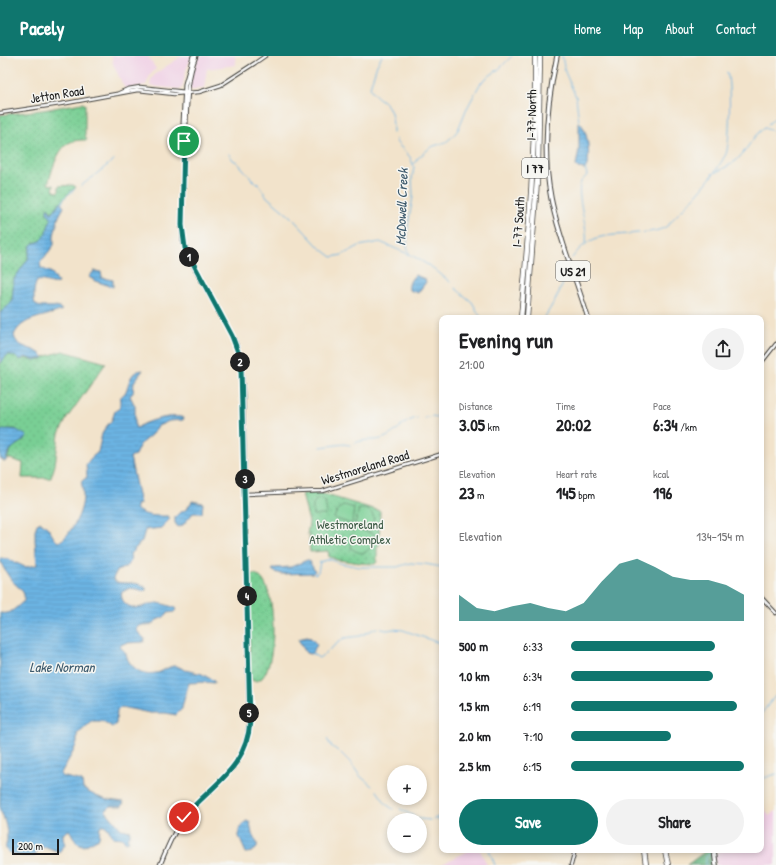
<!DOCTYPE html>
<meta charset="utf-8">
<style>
body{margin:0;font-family:"Patrick Hand",sans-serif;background:#f2f2f2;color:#202124;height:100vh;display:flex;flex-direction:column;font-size:15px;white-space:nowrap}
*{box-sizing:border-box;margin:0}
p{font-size:13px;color:#757577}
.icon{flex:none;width:22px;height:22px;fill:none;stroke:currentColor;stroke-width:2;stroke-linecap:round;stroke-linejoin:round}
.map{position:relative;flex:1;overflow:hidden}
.details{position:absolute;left:439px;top:259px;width:325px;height:538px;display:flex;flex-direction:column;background:#fff;border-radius:8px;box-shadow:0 2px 6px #0003}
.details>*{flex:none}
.tools{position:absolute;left:387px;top:709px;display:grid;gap:8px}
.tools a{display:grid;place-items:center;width:40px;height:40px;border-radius:50%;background:#fff;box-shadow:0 2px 6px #0003;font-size:20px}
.scale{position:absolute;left:12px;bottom:10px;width:47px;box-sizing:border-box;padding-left:4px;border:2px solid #1c1c1c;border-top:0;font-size:11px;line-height:14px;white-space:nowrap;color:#1c1c1c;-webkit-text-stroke:3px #f6f6f2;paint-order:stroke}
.pin{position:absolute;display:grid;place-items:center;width:34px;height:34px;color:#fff;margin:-17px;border:2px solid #fff;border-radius:50%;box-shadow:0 1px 4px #0007}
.km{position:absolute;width:20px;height:20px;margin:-10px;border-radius:50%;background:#222;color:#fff;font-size:11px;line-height:20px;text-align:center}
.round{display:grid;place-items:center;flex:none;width:42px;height:42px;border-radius:21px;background:#f2f2f2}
.head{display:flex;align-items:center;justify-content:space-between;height:68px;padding:0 20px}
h1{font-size:22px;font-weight:700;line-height:30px}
.metrics{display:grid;grid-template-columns:repeat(3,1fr);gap:6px;height:68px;padding:4px 20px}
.metrics div{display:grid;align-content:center}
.metrics b{font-size:17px;font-weight:700}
.metrics small{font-size:11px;font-weight:400}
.metrics p{font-size:11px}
.chart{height:112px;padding:8px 20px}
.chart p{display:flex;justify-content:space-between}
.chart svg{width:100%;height:72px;margin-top:4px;fill:#0f766e;opacity:.7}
.primary-button{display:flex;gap:8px;margin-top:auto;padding:8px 20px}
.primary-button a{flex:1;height:46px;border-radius:24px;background:#0f766e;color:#fff;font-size:16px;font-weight:700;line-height:46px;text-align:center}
.primary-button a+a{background:#f2f2f2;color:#202124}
ul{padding:0 20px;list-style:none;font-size:13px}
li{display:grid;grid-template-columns:64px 48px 1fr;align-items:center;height:30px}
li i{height:10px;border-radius:5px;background:#0f766e}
header{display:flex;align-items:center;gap:24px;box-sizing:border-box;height:56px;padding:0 20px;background:#0f766e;color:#fff}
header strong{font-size:19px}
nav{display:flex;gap:22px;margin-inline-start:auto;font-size:14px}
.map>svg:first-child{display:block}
.built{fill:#f0d0e5}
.grass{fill:url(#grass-dots);stroke:#4a7658}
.forest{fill:url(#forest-firs);stroke:#3f674d}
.pitch{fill:#79cf94;stroke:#4a7658}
.water{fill:url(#water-rules);stroke:#446880}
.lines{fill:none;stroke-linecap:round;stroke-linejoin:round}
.stream{stroke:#6cb4e3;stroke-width:1}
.tertiary-casing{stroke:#3c3a36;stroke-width:4.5}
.secondary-casing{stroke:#3c3a36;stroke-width:5}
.primary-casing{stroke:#3c3a36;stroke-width:5.5}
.motorway-casing{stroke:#3c3a36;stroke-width:6}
.tertiary{stroke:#fff;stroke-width:2.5}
.secondary{stroke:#fff;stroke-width:3}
.primary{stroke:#fff;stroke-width:3.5}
.motorway{stroke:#fff;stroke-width:4.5}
.route-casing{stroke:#fff;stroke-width:8}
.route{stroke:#0f766e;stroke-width:5}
.labels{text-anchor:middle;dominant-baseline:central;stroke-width:3;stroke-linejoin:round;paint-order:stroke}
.shield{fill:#f6f6f2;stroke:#5d5d5c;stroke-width:1}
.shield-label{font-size:12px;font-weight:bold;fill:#1c1c1c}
.street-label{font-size:13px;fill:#1c1c1c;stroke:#f6f6f2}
.park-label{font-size:13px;fill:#3d5b46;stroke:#f6f6f2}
.water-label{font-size:14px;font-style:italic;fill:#3c596c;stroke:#f6f6f2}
</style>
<header>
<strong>Pacely</strong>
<nav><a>Home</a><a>Map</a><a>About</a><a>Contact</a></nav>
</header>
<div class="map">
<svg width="776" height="809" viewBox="0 0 776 809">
<defs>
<pattern id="grass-dots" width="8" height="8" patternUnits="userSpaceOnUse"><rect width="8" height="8" fill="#79cf94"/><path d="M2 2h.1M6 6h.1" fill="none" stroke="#68b17f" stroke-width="1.8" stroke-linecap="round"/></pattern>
<pattern id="forest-firs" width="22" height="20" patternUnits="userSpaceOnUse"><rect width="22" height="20" fill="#62b27e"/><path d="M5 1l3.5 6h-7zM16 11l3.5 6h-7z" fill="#509066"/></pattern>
<pattern id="water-rules" width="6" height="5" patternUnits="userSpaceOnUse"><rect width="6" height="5" fill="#6cb4e3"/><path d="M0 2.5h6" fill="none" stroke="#5d9ac2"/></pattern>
</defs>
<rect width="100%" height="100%" fill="#f6f6f2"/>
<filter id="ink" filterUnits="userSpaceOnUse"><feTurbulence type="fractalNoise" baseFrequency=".025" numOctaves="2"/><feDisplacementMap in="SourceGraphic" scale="8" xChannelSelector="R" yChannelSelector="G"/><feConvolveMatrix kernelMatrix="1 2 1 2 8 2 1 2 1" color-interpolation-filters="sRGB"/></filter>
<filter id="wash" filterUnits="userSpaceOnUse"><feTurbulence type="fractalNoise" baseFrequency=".012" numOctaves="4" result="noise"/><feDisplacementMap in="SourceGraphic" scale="16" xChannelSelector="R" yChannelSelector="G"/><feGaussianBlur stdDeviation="0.9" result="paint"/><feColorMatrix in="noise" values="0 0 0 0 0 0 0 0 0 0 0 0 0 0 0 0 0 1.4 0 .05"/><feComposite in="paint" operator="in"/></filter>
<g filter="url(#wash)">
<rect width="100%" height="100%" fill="#f2e3cb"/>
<!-- built -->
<path class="built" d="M112,0H148L156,13L150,19L146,29L125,33L113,8Z
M182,0H192L186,14L182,32L178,33L150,30L151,23L156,17Z
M198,0H235L236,9L207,13L204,32L191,34L189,33L191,22Z
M761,746L769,760L776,755V809H716L714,798L723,794H761Z
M470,794H480L487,809H440Z"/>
<!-- grass -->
<path class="grass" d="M82,47L85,48V79L87,84C83,84 78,84 74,85C58,88 52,115 48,128L54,129L53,134L57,136L59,135V130L73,129L76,131L66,140L56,154L50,156L48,151L47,157L50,160L51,163L45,179L41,185L34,187L30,191L28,203L14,223L12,244L10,248L0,257V59L43,54Z
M63,295L106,307L67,362L59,378L55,409L51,422H22L23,407L7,402L12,392L24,384L16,373H8L0,375V308L7,299H15L19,303C27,302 34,304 43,303L44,301Z
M320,437L380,455L379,490L377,491V506L375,508C362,508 350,505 338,504C335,504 333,501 329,501L328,495L310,496L309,479H307L309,466L302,438Z
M251,518C254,518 257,518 260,521C277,535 277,606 262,622C260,624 257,625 254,625L251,624L250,618L249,521Z"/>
<!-- forest -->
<path class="forest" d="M707,794H712L714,809H687Z"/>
<!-- pitch -->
<path class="pitch" d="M320,443L325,445L327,457L326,459H313V448L316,444Z
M345,449L354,452L352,467L351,468L334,462L338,453Z
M359,453C372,452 377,460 371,471L356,469L355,468Z
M355,472L374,478C373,493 365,503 351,492L353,474Z"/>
<!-- water -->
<path class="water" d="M579,66C588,72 592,105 585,113L578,112L576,110L579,93Z
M60,146L64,151L59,160L54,179V189L40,207L41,212L52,217L58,227C52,229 44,223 37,225C34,231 34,235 34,241C33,259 54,245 62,254C45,262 23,260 14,279C16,294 37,290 44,302L35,304L25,301L21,304C10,298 8,295 0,308V257L10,248L12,244L14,223L28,203L31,189L34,187L41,185L45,179L51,163L50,160L47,157V152L48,151L50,156H53Z
M94,215L101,216L102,222L113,224V231L95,225L89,221Z
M415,219L425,223L426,226L418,237L409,234C408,228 411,223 415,219Z
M143,314L134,326L133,337L130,340L135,350V371L137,372C145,365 175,357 184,362L183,364L169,365L158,370L151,379L140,388L135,399L130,401L140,448L136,449V453C145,461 157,460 168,460L170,463L161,472L145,474L142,485L130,498C133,510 125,511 117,515L113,522L116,526C126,528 138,525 146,532V534L144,535L130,532L122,536C119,544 128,552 136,552C143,552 149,547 158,547C164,548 170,550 176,552L177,553L174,556L168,557L164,561L157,564L151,569H142L137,571V575L145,583L144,586L125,587L121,589L120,591C129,598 125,601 130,607C137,616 145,619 156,617C164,616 168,609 177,610L185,614L202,618L214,625V627L205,626L189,627C188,630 182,650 182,653L176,659L166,657H150L121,651L117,655L116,668L112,671L103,665H91L77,678V687L73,696L61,717V720L82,725L83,733L96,740L107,744L124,746L122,750H111L105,754L121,773L130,775V779L127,781L129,785L126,786L122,782L113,781L107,771L104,769L100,771L99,782L84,790L76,786L70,775L69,774L63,778V781L65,789L59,796L47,791H40L38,792L35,800C28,800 12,801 7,795C4,791 7,787 7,782C7,773 5,763 0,754V557C11,559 15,552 24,545C26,536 20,533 14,527C10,523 0,508 0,502L8,503L25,511L37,509L35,484V474L37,468L41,466L48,472L54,482L58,486C62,485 65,481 68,478C79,463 87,444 81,426L87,421L86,409L90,403L98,396L102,378L106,371L112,364L115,355L120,352V342C122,339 125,338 126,335C130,325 130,315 143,314Z
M8,373L17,374L27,380C20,390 8,389 6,405H4L0,402V375Z
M192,445L203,447L202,457H193L182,470L178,471L175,467V461L179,457L187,453Z
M307,504L309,505L315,515L313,517L282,518L275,516L272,514L275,512L291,511Z
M307,581L311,582L317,589L311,598L306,597L298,583Z
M246,765L250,766L252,778L257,787V792C254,795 251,797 246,797L239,781V774Z"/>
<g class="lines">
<!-- stream -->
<path class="stream" d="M382,0L377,9L370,31C372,37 378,42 383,45C393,53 393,66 393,77
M562,0L565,16L576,41L579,66
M764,72L776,76
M396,83V86L410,101L414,111L412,123L413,140L408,169L407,191L409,197
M229,98L233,104L237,106L252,123L259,129L267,141L292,162L320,192L332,201L342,199L359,190L380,186L413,200L433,212L450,226
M414,108L418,102L431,91L446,86L453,80L458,74L466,54L480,28L485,23L499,13L512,0
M585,112L587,119C585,122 582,124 581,126C575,138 589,173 586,187
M712,118L728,110L737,104L744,96L756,79L776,61
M81,130L114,104
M62,147L64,142L75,133
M572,202C592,175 608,181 637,177C646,176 655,176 664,172C669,170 671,165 674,162C694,142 713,122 726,98C730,89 731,25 727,16
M455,232L472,246L481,262
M544,262C550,254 565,227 566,218C566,214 565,212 567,208
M424,362L432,360L442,362
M355,387C365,382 374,386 384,382C397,377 402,365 417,362
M321,391L343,388L350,389
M313,516L315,518L318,516L320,506L330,503L339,507L360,511H397L410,507L425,508L442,511
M311,597L319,602L344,582L360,580L376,572L387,574L393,573L403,574L442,588
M761,658L776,639
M327,683L331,690L338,695
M341,697L350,706L360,720L372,730
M761,723L776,718
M377,735L387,749L393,753
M400,753L420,763L430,764
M433,763L442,760
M436,764L442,762
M489,794L495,809
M706,809V801L712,796"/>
</g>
</g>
<g filter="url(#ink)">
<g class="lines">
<!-- tertiary casing -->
<g class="tertiary-casing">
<path id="tertiary" d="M117,38L128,33L140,31L186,36
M0,57L67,47L138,34L174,38L199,36L221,29L255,7L265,0
M761,307L776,288
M245,438L323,435L442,398
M761,541L776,557
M571,809L575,794"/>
</g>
<!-- secondary casing -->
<g class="secondary-casing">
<path id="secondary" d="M185,70L183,68L185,28L193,0
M160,809C167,792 174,774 186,760C213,726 247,714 249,665L243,340L241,308L236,288L226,269L192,207L183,185L182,169L185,70L186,68C187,45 187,22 196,0"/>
</g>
<!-- primary casing -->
<g class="primary-casing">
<path id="primary" d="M557,0C547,46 542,96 551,142C559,183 576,222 588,262
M714,794L716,809"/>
</g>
<!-- motorway casing -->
<g class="motorway-casing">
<path id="motorway" d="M521,262C529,175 536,88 535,0
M527,262L538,111L540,0
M644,794L646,809
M665,794L668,809"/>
</g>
<!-- tertiary -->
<use href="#tertiary" class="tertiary"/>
<!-- secondary -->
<use href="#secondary" class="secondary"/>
<!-- primary -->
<use href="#primary" class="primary"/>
<!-- motorway -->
<use href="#motorway" class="motorway"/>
</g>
</g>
<g class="lines" filter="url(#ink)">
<!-- route casing -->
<g class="route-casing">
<path id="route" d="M184,85L182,169L185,192L232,280L238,296L241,312L250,665C247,713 212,728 184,761"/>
</g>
<!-- route -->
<use href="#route" class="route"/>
</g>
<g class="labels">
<!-- shield labels -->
<g class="shield">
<rect x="522" y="102" width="26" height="20" rx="3"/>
<rect x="556" y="205" width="34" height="20" rx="3"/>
</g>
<g class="shield-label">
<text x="535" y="112">I 77</text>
<text x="573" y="215">US 21</text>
</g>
<!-- street labels -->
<g class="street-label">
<text transform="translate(57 38) rotate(-9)">Jetton Road</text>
<text transform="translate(531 59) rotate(-89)">I-77 North</text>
<text transform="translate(518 166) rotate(-86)">I-77 South</text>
<text transform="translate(365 411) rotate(-17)">Westmoreland Road</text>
</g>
<!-- park labels -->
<g class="park-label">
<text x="350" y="468">Westmoreland<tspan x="350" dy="15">Athletic Complex</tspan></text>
</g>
<!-- water labels -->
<g class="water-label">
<text transform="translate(401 151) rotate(-88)">McDowell Creek</text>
<text x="62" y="610">Lake Norman</text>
</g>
</g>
</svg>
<div class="tools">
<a>+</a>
<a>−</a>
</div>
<div class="scale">200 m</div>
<div class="pin" style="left:184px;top:85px;background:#1e9e55"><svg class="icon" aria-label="arrive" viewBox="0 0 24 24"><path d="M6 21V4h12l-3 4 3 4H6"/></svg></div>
<div class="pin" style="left:184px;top:761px;background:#d93025"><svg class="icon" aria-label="check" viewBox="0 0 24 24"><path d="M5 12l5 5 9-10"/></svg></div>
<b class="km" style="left:189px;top:201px">1</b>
<b class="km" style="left:240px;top:306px">2</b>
<b class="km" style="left:245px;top:423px">3</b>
<b class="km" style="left:247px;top:540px">4</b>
<b class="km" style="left:249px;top:657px">5</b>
<section class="details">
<div class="head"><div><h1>Evening run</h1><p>21:00</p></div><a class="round"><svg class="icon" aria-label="share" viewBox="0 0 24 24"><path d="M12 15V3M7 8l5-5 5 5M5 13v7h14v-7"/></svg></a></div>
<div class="metrics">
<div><p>Distance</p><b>3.05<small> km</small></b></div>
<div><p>Time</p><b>20:02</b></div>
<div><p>Pace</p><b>6:34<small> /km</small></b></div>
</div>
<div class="metrics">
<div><p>Elevation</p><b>23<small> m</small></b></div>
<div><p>Heart rate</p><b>145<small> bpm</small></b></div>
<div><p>kcal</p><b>196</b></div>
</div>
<div class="chart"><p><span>Elevation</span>134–154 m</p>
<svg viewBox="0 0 160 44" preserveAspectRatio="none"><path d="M0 44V28L10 36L20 38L30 35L40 33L50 36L60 38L70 33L80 20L90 9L100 6L110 11L120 17L130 19L140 19L150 22L160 28V44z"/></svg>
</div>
<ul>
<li><b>500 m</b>6:33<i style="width:83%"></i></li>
<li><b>1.0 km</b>6:34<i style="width:82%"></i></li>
<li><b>1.5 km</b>6:19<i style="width:96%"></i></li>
<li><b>2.0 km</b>7:10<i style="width:58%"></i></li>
<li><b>2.5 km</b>6:15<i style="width:100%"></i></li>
</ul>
<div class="primary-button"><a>Save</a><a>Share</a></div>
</section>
</div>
